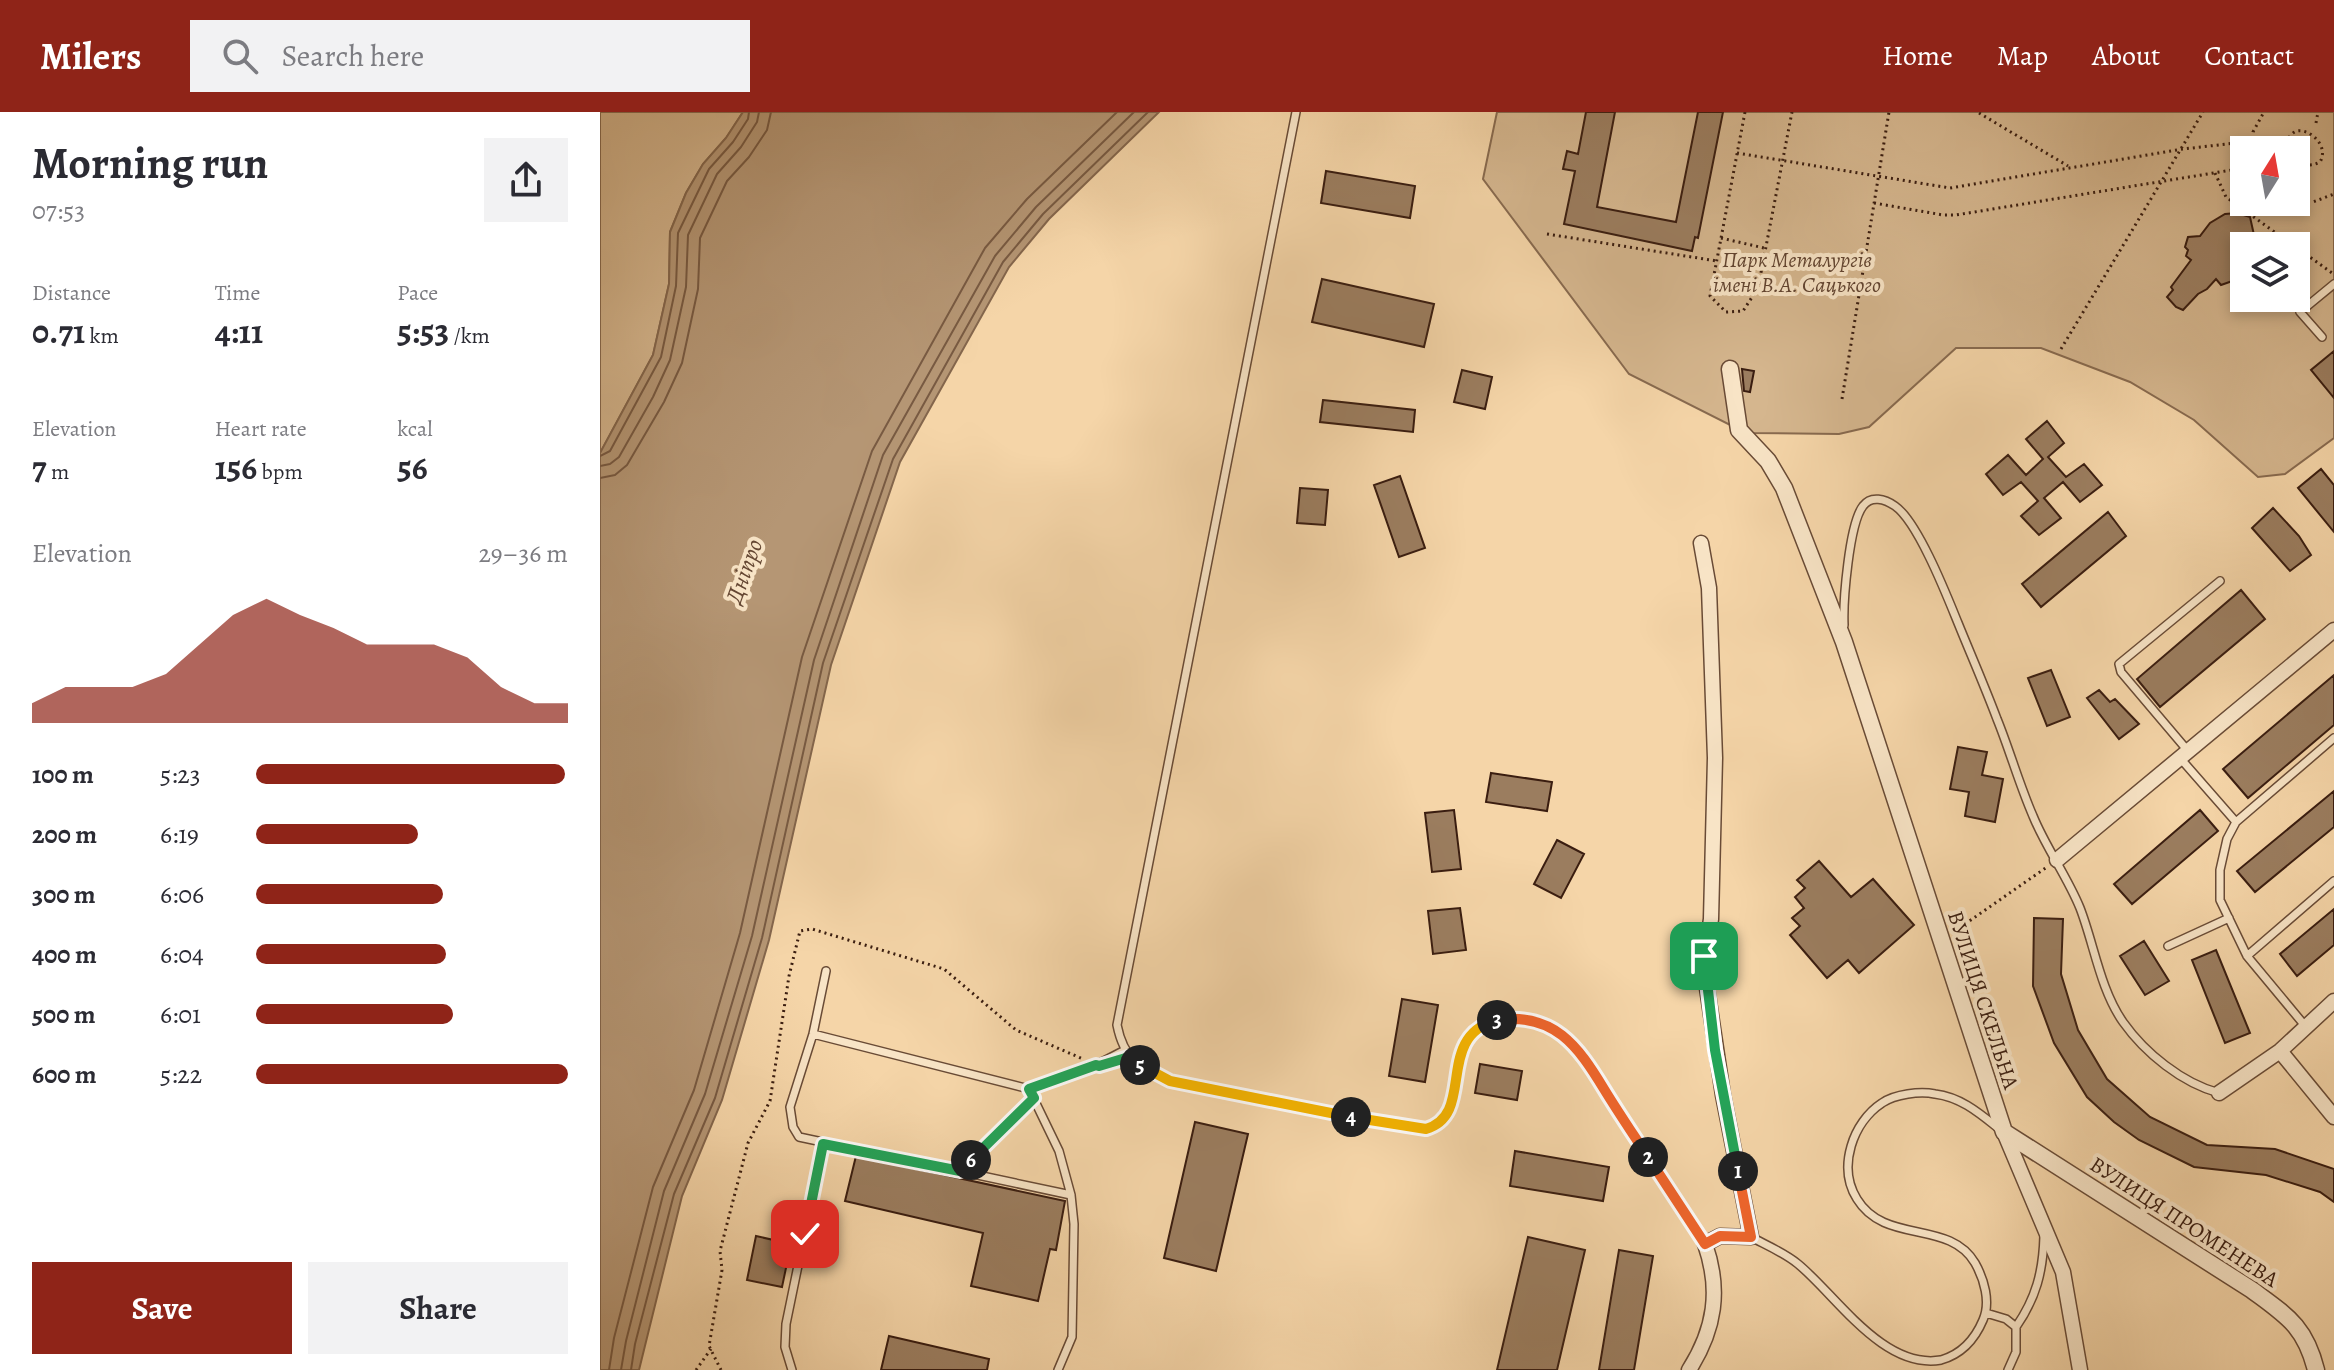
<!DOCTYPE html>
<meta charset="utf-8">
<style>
body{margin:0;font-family:Alegreya,serif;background:#f2f2f3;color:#2b2b33;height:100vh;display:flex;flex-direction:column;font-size:30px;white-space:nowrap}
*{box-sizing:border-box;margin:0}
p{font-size:26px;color:#7c7c81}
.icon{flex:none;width:44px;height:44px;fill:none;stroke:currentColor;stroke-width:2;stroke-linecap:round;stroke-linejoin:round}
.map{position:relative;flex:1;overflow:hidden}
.drawer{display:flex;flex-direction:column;background:#fff;width:600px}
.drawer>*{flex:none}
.needle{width:52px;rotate:11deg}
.controls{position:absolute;left:1630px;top:24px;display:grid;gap:16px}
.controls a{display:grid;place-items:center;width:80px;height:80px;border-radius:0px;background:#fff;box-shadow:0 4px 12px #0003;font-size:40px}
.pin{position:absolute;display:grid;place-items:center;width:68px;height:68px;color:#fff;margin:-34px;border-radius:16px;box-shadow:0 4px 12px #0006}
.km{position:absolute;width:40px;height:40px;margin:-20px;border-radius:50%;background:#222;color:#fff;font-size:22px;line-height:40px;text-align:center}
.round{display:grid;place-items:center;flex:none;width:84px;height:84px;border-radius:0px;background:#f2f2f3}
.summary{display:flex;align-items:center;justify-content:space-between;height:136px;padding:0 32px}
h1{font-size:44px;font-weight:700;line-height:60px}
.figures{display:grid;grid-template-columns:repeat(3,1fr);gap:12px;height:136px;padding:8px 32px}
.figures div{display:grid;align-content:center}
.figures b{font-size:34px;font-weight:700}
.figures small{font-size:22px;font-weight:400}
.figures p{font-size:22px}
.chart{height:224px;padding:16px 32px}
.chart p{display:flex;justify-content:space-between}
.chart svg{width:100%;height:144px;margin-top:8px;fill:#8f2418;opacity:.7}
.button{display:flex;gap:16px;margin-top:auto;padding:16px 32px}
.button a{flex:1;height:92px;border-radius:0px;background:#8f2418;color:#fff;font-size:32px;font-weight:700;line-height:92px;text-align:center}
.button a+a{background:#f2f2f3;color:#2b2b33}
ul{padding:0 32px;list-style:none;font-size:26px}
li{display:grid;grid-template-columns:128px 96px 1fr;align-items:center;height:60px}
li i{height:20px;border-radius:10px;background:#8f2418}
header{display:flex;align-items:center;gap:48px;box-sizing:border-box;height:112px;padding:0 40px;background:#8f2418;color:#fff}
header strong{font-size:38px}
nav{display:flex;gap:44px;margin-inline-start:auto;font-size:28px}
.search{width:560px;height:72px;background:#f2f2f3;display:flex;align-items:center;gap:20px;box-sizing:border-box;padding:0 28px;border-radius:0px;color:#7c7c81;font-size:30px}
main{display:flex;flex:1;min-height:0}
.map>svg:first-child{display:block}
.green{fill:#d5b68e;stroke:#886a4f;stroke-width:2;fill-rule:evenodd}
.water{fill:#b59674;stroke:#84664c;stroke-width:2}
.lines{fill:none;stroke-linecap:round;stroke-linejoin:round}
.shore{stroke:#785a42;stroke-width:2}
.building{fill:#9b7d5f;stroke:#3a1d10;stroke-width:2}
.service-casing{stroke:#694b36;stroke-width:10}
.minor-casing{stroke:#694b36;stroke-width:17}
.tertiary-casing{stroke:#694b36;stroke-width:19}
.path{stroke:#3a1d10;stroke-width:3;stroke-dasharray:2 4;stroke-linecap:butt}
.service{stroke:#f8e4c6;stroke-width:7}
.minor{stroke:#f8e4c6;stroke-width:14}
.tertiary{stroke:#f8e4c6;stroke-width:16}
.split-1-casing{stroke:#fff;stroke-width:16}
.split-2-casing{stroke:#fff;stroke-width:16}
.split-3-casing{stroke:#fff;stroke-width:16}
.split-4-casing{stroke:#fff;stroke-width:16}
.split-5-casing{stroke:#fff;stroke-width:16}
.split-6-casing{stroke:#fff;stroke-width:16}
.split-7-casing{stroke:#fff;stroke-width:16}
.split-1{stroke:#22a559;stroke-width:10}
.split-2{stroke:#f0652b;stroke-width:10}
.split-3{stroke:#f0652b;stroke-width:10}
.split-4{stroke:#f5b400;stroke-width:10}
.split-5{stroke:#f5b400;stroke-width:10}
.split-6{stroke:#22a559;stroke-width:10}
.split-7{stroke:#22a559;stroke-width:10}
.labels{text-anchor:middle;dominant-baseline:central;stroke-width:8;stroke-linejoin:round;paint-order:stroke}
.park-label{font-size:22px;font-style:italic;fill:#614330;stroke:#f8e4c6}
.street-label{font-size:22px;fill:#3a1d10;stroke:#f8e4c6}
.water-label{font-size:24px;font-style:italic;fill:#654733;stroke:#f8e4c6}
</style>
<header>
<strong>Milers</strong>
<div class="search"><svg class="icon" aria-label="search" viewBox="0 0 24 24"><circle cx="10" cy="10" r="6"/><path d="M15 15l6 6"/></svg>Search here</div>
<nav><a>Home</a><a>Map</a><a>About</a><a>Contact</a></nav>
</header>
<main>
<section class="drawer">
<div class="summary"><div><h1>Morning run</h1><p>07:53</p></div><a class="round"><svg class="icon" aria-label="share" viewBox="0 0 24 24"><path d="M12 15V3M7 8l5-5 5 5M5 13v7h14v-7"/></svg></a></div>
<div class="figures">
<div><p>Distance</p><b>0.71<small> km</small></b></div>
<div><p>Time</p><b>4:11</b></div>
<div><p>Pace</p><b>5:53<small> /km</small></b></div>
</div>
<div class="figures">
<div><p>Elevation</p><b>7<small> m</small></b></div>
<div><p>Heart rate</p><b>156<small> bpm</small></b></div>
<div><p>kcal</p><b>56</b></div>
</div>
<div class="chart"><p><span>Elevation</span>29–36 m</p>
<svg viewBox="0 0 160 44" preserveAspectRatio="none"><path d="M0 44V38L10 33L20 33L30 33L40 29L50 20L60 11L70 6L80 11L90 15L100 20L110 20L120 20L130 24L140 33L150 38L160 38V44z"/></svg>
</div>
<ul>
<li><b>100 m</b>5:23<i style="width:99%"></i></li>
<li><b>200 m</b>6:19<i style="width:52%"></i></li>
<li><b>300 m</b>6:06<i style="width:60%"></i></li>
<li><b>400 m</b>6:04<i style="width:61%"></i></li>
<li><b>500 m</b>6:01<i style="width:63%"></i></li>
<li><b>600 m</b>5:22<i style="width:100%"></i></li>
</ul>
<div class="button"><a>Save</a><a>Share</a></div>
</section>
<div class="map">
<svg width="1734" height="1258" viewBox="0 0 1734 1258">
<rect width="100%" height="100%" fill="#f5d5a8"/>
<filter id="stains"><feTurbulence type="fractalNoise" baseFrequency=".0025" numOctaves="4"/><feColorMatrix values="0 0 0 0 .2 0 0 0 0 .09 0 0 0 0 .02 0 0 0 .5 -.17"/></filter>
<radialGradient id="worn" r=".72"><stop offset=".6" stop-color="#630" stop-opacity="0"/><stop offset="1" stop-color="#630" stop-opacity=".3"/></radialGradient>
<!-- green -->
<path class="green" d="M0,0H143L126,26L103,52L86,81L70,120L69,172L53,243L0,341Z
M897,0H1734V326L1685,362L1658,365L1594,308L1530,270L1441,236H1356L1269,315L1239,322L1146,321L1029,262L883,67ZM1644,38H1696V90H1644ZM1644,134H1696V186H1644Z"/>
<!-- water -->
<path class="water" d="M143,0H559L449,107L409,155L300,350L231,553L169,828L122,988L82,1084L39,1258H0V341L53,243L69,172L70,120L86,81L103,52L126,26Z"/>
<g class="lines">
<!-- shore -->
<path class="shore" d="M0,344L10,339L61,245L76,174L78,121L109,57L133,30L148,7L149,0
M0,354L10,352L19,345L53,285L70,248L86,175L88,123L117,62L141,35L157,10L159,0
M0,366L15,363L27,353L64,290L82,251L98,177L100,126L127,69L149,45L167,18L171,0
M9,1258L14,1226L53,1075L94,978L140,821L202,545L272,339L385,136L427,87L517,0
M21,1258L26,1229L64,1079L105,982L152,824L214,548L283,343L395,144L436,95L534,0
M31,1258L35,1232L74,1082L115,986L162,826L223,551L293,347L403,150L443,102L548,0"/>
</g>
<!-- building -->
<path class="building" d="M986,0H1015L997,95L1076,110L1098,0H1123L1098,126L1095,125L1092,139L964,112L975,59L963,57L967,39L978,42Z
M726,59L815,74L810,106L721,91Z
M1637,101L1650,105L1654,123L1650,134H1644V147L1639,151L1638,167L1621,173L1616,167L1607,177L1598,182L1583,198L1576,195L1567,185L1573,178L1571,175L1591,148L1586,144L1588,138L1585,135L1588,125L1600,124L1610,111L1625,102Z
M722,167L834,192L824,235L712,210Z
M1734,239V286L1711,258Z
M1142,257L1154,259L1150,280L1144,279Z
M862,258L892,265L885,297L854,290Z
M723,288L815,298L813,320L720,310Z
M1447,309L1464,331L1448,345L1466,365L1484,352L1502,373L1480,390L1463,370L1444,386L1461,406L1439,423L1421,404L1438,389L1421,370L1403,383L1386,362L1408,343L1426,363L1443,347L1426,327Z
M1721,357L1734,373V420L1698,376Z
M800,364L825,436L799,445L774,373Z
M700,376L728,378L725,413L697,411Z
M1673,396L1699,424L1711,443L1690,459L1652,416Z
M1508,400L1526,424L1441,495L1422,472Z
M1641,478L1665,507L1560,595L1537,567Z
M1451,558L1470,605L1447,614L1428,566Z
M1734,563V613L1648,686L1623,657Z
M1499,578L1510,590L1515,587L1539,612L1519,627L1487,586Z
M1358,635L1387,640L1382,663L1403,667L1395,710L1365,704L1369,680L1350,677Z
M891,661L952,670L947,699L886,690Z
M1734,679V715L1655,780L1637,759Z
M854,698L861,757L832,760L825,701Z
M1600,698L1618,719L1532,792L1514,772Z
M957,728L984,742L961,786L934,772Z
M1219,749L1251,785L1273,767L1314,813L1259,861L1248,848L1227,866L1190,823L1200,814L1192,806L1204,796L1195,785L1205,776L1197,768Z
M860,796L866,838L833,842L828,799Z
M1734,797V833L1697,864L1680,842Z
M1434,806L1463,807L1461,862L1478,918L1507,967L1550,1005L1607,1033L1675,1037L1734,1057V1090L1720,1080L1666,1063L1594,1055L1539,1028L1514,1010L1487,985L1454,931L1433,874Z
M1544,829L1569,869L1545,883L1520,844Z
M1616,838L1650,921L1625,931L1592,848Z
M802,887L838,893L825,970L789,964Z
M880,952L922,959L917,988L875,981Z
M595,1010L648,1022L616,1159L564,1146Z
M915,1039L1009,1055L1003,1089L910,1074Z
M256,1044L465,1089L456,1138L450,1137L438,1189L371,1174L383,1121L245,1089Z
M156,1124L191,1132L182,1175L147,1168Z
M928,1125L985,1138L957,1258H897Z
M1019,1138L1053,1144L1034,1258H999Z
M289,1224L389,1247L387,1258H281Z"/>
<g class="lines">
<!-- service casing -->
<g class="service-casing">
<path id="service" d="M696,0L517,913C524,948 539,955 570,969L727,1002L826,1017C883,1001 827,897 923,908C951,911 968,924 984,945L1104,1131
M1722,225L1700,200L1734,172
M1244,513C1243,490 1249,412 1263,394C1271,383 1285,387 1295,394C1318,410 1347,484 1358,511C1371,543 1385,575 1397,607C1410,639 1419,672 1433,704C1446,736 1467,764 1480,796C1494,832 1500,877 1523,910C1545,941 1582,971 1619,981
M1588,639L1521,560L1519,552L1620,469
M1580,646L1636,710L1734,626
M1636,710L1627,727L1620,758V788L1647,844L1706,915
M1568,834L1629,806
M1647,844L1734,769
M226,859L213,922L190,995L193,1015L199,1025L471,1083
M213,922L429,977L496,953L525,938
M429,977L459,1039L471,1083L474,1112L472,1225L458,1258
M360,1059L434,986
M1151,1125C1166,1133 1185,1141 1198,1152C1236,1183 1283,1258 1341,1248C1362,1242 1375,1227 1383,1208C1391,1190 1384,1167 1375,1151C1349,1107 1285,1133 1257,1087C1237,1055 1253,1010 1282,991C1295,982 1320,979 1335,982C1360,985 1378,1000 1398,1016
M1386,1201L1406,1207L1416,1215V1240L1408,1258
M1416,1215C1436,1186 1443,1160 1444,1124
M192,1258L185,1235L186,1212L223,1032"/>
</g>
<!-- minor casing -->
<g class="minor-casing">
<path id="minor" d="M1457,748L1734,518
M1680,939L1734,1005
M1619,981L1680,939L1734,889
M1404,1020L1463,1160L1480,1258
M1089,1258C1115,1217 1121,1178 1105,1132L1120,1124L1151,1125L1123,983L1104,856L1111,807L1115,646L1109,476L1101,431"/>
</g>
<!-- tertiary casing -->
<g class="tertiary-casing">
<path id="tertiary" d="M1130,257L1139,318L1168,349L1184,376L1244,530L1404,1020L1652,1178C1687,1204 1705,1214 1716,1258"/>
</g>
<!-- path -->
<path class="path" d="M1145,0L1110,184L1126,200L1143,199L1158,176L1192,0
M1379,1L1468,54
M1716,11L1718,0
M1651,38L1653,20L1664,0
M1689,38C1684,0 1734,26 1720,50C1711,55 1704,53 1696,48
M1137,41L1350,76L1583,37L1689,25
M1615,61L1626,85L1694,134
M1696,89L1713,90L1734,82
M1274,91L1343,103H1356L1644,56
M947,122L1117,149
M1121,126L1164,136
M1696,135L1732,161
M1461,237L1603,0
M1242,287L1289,0
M1355,819L1447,755
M96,1258L111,1237
M121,1258L109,1234L122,1158L120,1139L148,1031L170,989L189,864L200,819L212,817L344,857L416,918L483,947"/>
<!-- service -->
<use href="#service" class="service"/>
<!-- minor -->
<use href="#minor" class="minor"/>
<!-- tertiary -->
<use href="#tertiary" class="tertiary"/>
</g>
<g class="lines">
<!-- split-1 casing -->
<g class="split-1-casing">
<path id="split-1" d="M1104,844L1115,938L1138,1059"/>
</g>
<!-- split-2 casing -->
<g class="split-2-casing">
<path id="split-2" d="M1048,1045L1105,1132L1120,1124L1151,1125L1138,1059"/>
</g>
<!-- split-3 casing -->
<g class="split-3-casing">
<path id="split-3" d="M897,908C954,900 978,934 1004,977C1018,1000 1033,1022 1048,1045"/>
</g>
<!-- split-4 casing -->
<g class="split-4-casing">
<path id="split-4" d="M751,1005L826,1017C877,1002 833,925 897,908"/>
</g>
<!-- split-5 casing -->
<g class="split-5-casing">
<path id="split-5" d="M540,953L570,969L751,1005"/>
</g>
<!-- split-6 casing -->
<g class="split-6-casing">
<path id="split-6" d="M371,1048L434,986L429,977L496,953L499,954L529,945L540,953"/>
</g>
<!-- split-7 casing -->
<g class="split-7-casing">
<path id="split-7" d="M205,1122L223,1032L360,1059L371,1048"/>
</g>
<!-- split-1 -->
<use href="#split-1" class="split-1"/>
<!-- split-2 -->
<use href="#split-2" class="split-2"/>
<!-- split-3 -->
<use href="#split-3" class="split-3"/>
<!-- split-4 -->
<use href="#split-4" class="split-4"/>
<!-- split-5 -->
<use href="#split-5" class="split-5"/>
<!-- split-6 -->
<use href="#split-6" class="split-6"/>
<!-- split-7 -->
<use href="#split-7" class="split-7"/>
</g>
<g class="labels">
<!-- park labels -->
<g class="park-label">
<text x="1197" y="148">Парк Металургів<tspan x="1197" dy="25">імені В.А. Сацького</tspan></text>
</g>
<!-- street labels -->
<g class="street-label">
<text transform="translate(1383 888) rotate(72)">ВУЛИЦЯ СКЕЛЬНА</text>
<text transform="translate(1584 1110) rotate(33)">ВУЛИЦЯ ПРОМЕНЕВА</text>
</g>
<!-- water labels -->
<g class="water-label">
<text transform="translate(144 459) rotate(-70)">Дніпро</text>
</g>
</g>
<rect width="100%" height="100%" filter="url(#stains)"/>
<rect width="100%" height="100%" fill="url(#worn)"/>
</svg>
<div class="controls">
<a><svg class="needle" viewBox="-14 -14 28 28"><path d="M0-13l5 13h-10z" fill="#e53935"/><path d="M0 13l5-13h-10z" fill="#7c7c81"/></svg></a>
<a><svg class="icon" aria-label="layers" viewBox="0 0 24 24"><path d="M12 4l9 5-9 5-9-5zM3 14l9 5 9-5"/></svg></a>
</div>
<div class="pin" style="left:1104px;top:844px;background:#1e9e55"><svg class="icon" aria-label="arrive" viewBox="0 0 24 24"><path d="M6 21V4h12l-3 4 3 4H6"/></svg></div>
<div class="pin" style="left:205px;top:1122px;background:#d93025"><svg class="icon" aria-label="check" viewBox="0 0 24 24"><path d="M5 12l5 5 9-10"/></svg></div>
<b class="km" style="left:1138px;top:1059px">1</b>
<b class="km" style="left:1048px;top:1045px">2</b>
<b class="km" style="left:897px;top:908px">3</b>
<b class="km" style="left:751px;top:1005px">4</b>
<b class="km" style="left:540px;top:953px">5</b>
<b class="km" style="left:371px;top:1048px">6</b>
</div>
</main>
